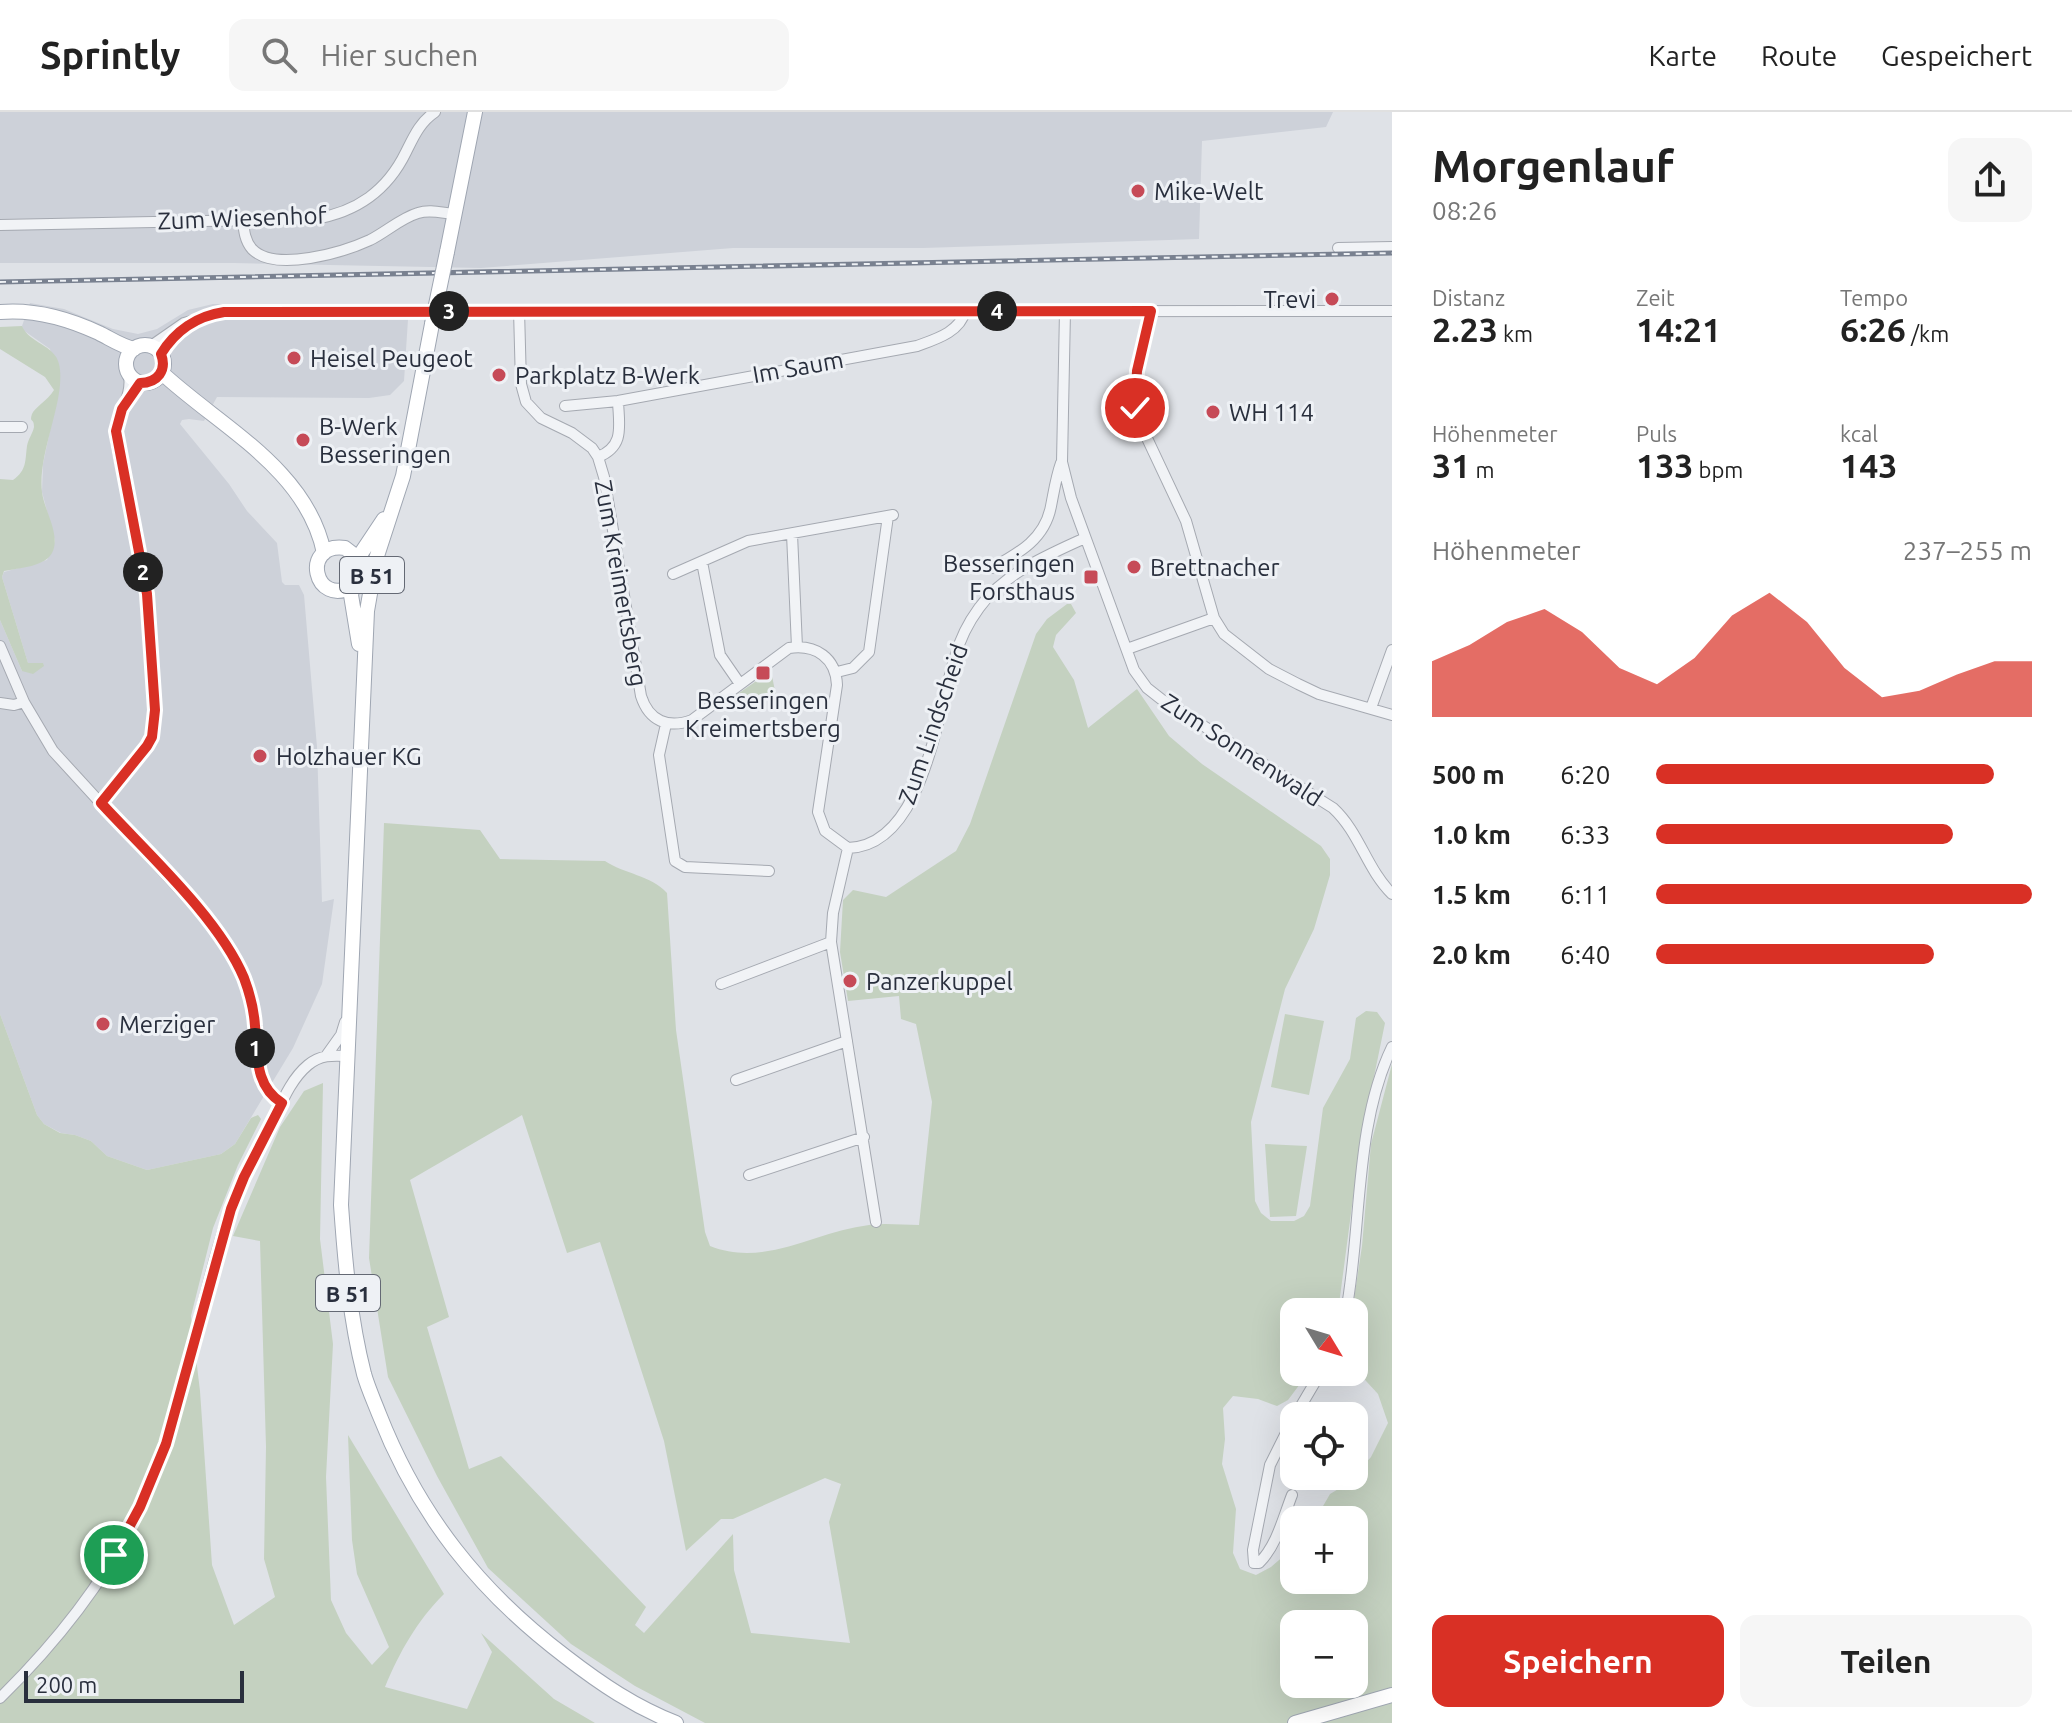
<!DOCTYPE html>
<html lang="de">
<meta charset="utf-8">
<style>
body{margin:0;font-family:Ubuntu,sans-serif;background:#f6f6f6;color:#222;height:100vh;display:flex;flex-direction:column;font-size:30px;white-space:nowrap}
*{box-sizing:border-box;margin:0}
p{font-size:26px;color:#767676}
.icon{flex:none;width:44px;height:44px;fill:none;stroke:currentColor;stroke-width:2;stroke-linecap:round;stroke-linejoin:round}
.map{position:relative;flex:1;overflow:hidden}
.details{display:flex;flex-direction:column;background:#fff;width:680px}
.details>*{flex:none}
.needle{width:52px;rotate:128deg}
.buttons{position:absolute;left:1280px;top:1186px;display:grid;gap:16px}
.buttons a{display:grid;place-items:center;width:88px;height:88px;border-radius:16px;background:#fff;box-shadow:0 8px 32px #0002;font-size:40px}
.scale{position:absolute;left:24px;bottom:20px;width:220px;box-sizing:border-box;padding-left:8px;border:4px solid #292f3d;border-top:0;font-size:22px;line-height:28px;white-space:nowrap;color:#292f3d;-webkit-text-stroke:6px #eef1f5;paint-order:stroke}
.pin{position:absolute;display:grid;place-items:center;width:68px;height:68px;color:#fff;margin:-34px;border:4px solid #fff;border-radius:50%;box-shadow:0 2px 8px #0007}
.km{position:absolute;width:40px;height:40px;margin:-20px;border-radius:50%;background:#222;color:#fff;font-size:22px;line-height:40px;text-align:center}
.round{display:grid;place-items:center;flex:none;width:84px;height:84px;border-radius:16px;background:#f6f6f6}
.overview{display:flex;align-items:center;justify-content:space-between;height:136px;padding:0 40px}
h1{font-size:44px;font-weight:600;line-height:60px}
.metrics{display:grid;grid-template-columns:repeat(3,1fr);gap:12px;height:136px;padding:8px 40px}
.metrics div{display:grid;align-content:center}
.metrics b{font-size:34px;font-weight:600}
.metrics small{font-size:22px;font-weight:400}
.metrics p{font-size:22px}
.chart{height:224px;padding:16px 40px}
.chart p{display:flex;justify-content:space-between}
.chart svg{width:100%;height:144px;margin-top:8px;fill:#d93025;opacity:.7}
.action{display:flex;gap:16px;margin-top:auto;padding:16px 40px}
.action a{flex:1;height:92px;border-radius:16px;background:#d93025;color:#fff;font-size:32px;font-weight:600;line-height:92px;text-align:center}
.action a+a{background:#f6f6f6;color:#222}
ul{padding:0 40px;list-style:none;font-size:26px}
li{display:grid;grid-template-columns:128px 96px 1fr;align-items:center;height:60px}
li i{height:20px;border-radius:10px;background:#d93025}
header{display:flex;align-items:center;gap:48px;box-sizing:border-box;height:112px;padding:0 40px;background:#fff;border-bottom:2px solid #e0e0e0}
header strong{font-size:38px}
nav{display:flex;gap:44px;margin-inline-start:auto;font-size:28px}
.search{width:560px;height:72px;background:#f6f6f6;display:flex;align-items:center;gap:20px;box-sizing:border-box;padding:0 28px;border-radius:16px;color:#767676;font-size:30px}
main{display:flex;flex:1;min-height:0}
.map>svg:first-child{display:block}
.built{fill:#cdd1d9}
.green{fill:#c4d1c0;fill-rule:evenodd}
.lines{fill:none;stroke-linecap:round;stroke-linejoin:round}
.minor-casing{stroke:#a5a9b1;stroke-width:12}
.major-casing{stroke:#9fa6b2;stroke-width:16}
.minor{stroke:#f1f3f6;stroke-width:10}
.major{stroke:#fff;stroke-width:14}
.rail-casing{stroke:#798190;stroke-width:5}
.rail{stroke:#eef1f5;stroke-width:2;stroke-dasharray:6;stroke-linecap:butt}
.major-bridge-casing{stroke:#9fa6b2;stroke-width:16;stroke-linecap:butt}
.major-bridge{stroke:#fff;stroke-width:14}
.route-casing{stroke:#fff;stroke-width:16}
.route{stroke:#d93025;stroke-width:10}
.poi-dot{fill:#c64a57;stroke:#eef1f5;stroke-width:3}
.labels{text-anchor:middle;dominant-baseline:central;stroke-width:6;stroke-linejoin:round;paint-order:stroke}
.shield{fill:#eef1f5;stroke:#646974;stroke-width:2}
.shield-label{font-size:22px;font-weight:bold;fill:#292f3d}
.poi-label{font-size:24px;fill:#292f3d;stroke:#eef1f5;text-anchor:start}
.street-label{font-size:24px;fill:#292f3d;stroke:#eef1f5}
</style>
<header>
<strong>Sprintly</strong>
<div class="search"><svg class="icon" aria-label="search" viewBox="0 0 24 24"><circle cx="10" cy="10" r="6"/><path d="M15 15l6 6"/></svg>Hier suchen</div>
<nav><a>Karte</a><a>Route</a><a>Gespeichert</a></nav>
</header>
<main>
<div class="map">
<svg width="1392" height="1611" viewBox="0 0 1392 1611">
<rect width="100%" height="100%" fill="#dfe2e7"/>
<!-- built -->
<path class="built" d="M0,0H1333L1326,15L1202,29L1199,127L923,136H733L481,156L234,151H0Z
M30,191L64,197L113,217L138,222L157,217L188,198L213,192H409L404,269L390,283L369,286L217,285L204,309L189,307L182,308L180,312L229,372L247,399L277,431L282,470L285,473H299L304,483L317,635L322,790L334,787L322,872L293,936L235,1032L221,1042L147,1058L107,1044L91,1029L75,1023L61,1021L44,1012L37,1003L0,902V508L22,559L43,551H28L2,465L4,460L47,448L55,429L42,380L43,352L58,280L50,237L23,218L22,214Z"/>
<!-- green -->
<path class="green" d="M22,214C29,231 55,233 59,252C67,286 37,341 42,380C44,398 60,421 53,439C47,455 18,456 4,459L2,465L28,551H43L44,554L33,562L22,559L0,508V367L13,368C27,358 25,349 27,334C28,327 33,321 34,315C34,305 29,312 32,302C34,296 48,288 54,278L45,265L0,237V215Z
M1067,492H1071L1076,501L1056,523L1053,535L1074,568L1088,616L1137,577L1169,624L1202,652L1321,734L1330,747V763L1314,817L1285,877L1251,1010L1255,1089L1261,1101L1271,1109H1294L1304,1104L1310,1094L1323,996L1350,947L1356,906L1366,899L1377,900L1385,911L1360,1033L1338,1200H1294V1260H1309L1288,1288L1277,1294L1258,1287L1233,1284L1223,1296L1225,1327L1222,1352L1236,1397L1233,1441L1240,1457L1256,1463L1271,1455L1294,1435V1468H1354V1408H1315L1330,1382L1345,1373L1371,1345L1388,1311L1378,1282L1355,1257L1352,1200L1362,1134L1371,1032L1392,952V1611H705L635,1574L571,1532L488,1456L437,1364L388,1265L369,1146L384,711L480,718L500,747L605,749C624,762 651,763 667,781L676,918L705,1120L710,1134C765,1156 816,1119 869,1113C885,1111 903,1113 919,1113L932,990L916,912L901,907L899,884L848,889L840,840L843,788L853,778L886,785L956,739L970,712L1036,522L1047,507ZM522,1003L567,1141L600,1130L664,1329L686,1439L721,1407H733L825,1366L841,1372L829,1410L850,1531L751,1521L734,1458L733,1422L644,1521L635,1513L646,1495L501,1344L469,1357L427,1215L449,1205L410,1068ZM1294,1512H1354V1572H1294Z
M771,559L776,584C761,589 740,601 726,590Z
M0,902L37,1003L44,1012L60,1021L75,1023L91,1029L107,1044L147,1058L221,1042L235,1032L251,1006L258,1003L261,1007L238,1053L213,1116L191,1204L200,1279L212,1453L234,1513L275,1485L264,1447L266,1335L260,1129L233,1124L280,1015L304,979L323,971L320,1127L333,1232L326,1365L331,1488L346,1521L372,1553L389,1535L357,1462L352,1428L348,1323L444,1482C417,1509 400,1539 385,1575L467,1597L492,1540L481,1521L554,1587L595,1611H0Z
M1285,902L1324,909L1309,983L1271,975Z
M1265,1032L1307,1034L1296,1104L1270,1105Z"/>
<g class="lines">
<!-- minor casing -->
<g class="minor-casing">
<path id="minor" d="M243,109C244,119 245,129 252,137C275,161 344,140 370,128C386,120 401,106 418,101C430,97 442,101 454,102
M0,113L314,107C357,100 387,79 406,40C414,24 420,10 435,0
M1338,136L1392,135
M519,198L521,272L526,290L541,306L572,321L592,336L598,345L604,365L641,584C649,609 668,617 692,608L789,536C816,532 836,546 837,573L818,700L825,719L848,736
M1065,199L1062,350L1071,386L1134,558L1147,576L1161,587L1333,696C1360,721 1366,756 1392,782
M1151,199C1143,235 1130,271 1138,307L1186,409L1214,506L1224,522L1269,557L1298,572L1319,582L1392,603
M151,234L184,211L224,200L1392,199
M161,242L178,221
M565,294L618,289L917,234C936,227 960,220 965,199
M0,315H22
M598,345C625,334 619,314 618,289
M792,422L797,535
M702,450L720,543L740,572
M992,456C1019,441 1045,427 1051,394C1054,379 1056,365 1061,351
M673,462L748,429L893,403
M0,534L24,590L53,639L204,804C223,827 240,851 249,880C260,915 245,968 282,991
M1127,537L1214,506
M837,560L853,556L869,540L888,404
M0,591L14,593L24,590
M1371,596L1392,538
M666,612L659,643L675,749L685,755L769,759
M101,691L147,634C158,610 154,581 152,555C149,503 143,453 133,402C128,377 120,354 116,329C113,306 133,287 129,264
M848,736C924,734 937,600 955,545C960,527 968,511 979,496C1004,461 1048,443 1085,426
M848,736L833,801L831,830L876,1110
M721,872L831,830
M326,944L341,923L345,910
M736,968L847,929
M749,1063L864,1025
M1346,1200C1362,1115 1354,1014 1392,935
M1295,1304L1321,1260
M1292,1383C1283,1406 1277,1433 1259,1451H1254L1253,1438L1270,1353L1294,1305
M0,1586C57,1530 109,1465 142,1392C181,1304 195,1210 223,1119C235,1081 254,1045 273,1009C282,990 291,967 308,953C320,943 332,943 347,944"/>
</g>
<!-- major casing -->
<g class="major-casing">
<path id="major" d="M447,140L475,0
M0,200C34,197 69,207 99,221C111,227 121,234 134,237
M432,212L403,364L376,447L367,499L341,1093C345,1150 350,1207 364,1262C368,1276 374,1289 379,1302C419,1404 480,1480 566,1545C601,1572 635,1595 676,1611
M126 252a19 19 0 1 1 38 0a19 19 0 1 1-38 0Z
M162,261C219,314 307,357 324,441
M358,446L345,436C300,430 314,497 353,474L361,460L358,446L384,407
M353,474L351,483L359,532
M1295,1611L1392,1583"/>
</g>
<!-- minor -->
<use href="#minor" class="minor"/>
<!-- major -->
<use href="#major" class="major"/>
<!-- rail casing -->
<g class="rail-casing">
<path id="rail" d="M0,170L1392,141"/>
</g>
<!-- rail -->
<use href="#rail" class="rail"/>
<!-- major-bridge casing -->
<g class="major-bridge-casing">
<path id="major-bridge" d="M432,212L447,140"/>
</g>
<!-- major-bridge -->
<use href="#major-bridge" class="major-bridge"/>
</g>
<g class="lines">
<!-- route casing -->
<g class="route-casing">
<path id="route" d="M114,1443L140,1395L166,1332L231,1097L244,1065L282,991C254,974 258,942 255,914C254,898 250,882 244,866C219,806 146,740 101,691L147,634L152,625L155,598L147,482L116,319L122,297L140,271C158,271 167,258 161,242C175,219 197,204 224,200L1151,199L1137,259L1135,296"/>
</g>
<!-- route -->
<use href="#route" class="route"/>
</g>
<!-- markers -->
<g class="poi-dot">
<circle cx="1138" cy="79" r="8"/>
<circle cx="1332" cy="187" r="8"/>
<circle cx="294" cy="246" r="8"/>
<circle cx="499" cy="263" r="8"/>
<circle cx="1213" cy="300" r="8"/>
<circle cx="303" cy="328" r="8"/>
<circle cx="1134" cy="455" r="8"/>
<rect x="1083" y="457" width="16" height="16" rx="4"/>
<rect x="755" y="553" width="16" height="16" rx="4"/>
<circle cx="260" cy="644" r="8"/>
<circle cx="850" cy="869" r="8"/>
<circle cx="103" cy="912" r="8"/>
</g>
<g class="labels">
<!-- shield labels -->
<g class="shield">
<rect x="340" y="445" width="64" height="36" rx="6"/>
<rect x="316" y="1163" width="64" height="36" rx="6"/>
</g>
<g class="shield-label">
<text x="372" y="463">B 51</text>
<text x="348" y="1181">B 51</text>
</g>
<!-- poi labels -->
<g class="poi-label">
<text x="1154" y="79">Mike-Welt</text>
<text x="1316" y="187" text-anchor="end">Trevi</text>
<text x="310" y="246">Heisel Peugeot</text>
<text x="515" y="263">Parkplatz B-Werk</text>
<text x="1229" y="300">WH 114</text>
<text x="319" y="314">B-Werk<tspan x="319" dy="28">Besseringen</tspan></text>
<text x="1075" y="451" text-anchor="end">Besseringen<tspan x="1075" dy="28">Forsthaus</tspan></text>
<text x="1150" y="455">Brettnacher</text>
<text x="763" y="588" text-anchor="middle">Besseringen<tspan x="763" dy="28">Kreimertsberg</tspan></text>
<text x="276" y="644">Holzhauer KG</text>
<text x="866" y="869">Panzerkuppel</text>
<text x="119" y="912">Merziger</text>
</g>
<!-- street labels -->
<g class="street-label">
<text transform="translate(242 106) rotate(-2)">Zum Wiesenhof</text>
<text transform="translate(798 255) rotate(-10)">Im Saum</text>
<text transform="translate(621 471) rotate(80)">Zum Kreimertsberg</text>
<text transform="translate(933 612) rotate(-71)">Zum Lindscheid</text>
<text transform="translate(1242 638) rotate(33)">Zum Sonnenwald</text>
</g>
</g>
</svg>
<div class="buttons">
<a><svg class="needle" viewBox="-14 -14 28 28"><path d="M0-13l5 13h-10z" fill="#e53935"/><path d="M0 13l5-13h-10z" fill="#767676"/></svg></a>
<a><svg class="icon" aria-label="locate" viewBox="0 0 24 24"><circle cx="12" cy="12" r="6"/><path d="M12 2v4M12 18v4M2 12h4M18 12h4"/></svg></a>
<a>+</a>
<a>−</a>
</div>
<div class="scale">200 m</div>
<div class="pin" style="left:114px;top:1443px;background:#1e9e55"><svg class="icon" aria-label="arrive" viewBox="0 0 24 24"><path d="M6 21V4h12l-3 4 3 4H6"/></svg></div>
<div class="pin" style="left:1135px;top:296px;background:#d93025"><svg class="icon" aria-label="check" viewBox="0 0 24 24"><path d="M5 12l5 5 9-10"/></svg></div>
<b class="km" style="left:255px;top:936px">1</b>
<b class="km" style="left:143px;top:460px">2</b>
<b class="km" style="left:449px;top:199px">3</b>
<b class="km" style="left:997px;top:199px">4</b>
</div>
<section class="details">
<div class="overview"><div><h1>Morgenlauf</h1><p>08:26</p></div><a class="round"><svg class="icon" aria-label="share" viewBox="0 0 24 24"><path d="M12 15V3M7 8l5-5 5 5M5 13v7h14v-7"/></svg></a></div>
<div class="metrics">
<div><p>Distanz</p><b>2.23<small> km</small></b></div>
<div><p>Zeit</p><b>14:21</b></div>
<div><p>Tempo</p><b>6:26<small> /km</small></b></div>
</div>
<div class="metrics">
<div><p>Höhenmeter</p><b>31<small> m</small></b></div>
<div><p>Puls</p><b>133<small> bpm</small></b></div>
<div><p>kcal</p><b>143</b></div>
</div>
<div class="chart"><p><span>Höhenmeter</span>237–255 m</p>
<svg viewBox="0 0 160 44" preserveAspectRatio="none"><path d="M0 44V27L10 22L20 15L30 11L40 18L50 29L60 34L70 26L80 13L90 6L100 15L110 29L120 38L130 36L140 31L150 27L160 27V44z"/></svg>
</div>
<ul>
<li><b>500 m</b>6:20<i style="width:90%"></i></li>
<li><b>1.0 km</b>6:33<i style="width:79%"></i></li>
<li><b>1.5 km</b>6:11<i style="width:100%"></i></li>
<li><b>2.0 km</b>6:40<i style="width:74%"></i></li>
</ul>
<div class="action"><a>Speichern</a><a>Teilen</a></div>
</section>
</main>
